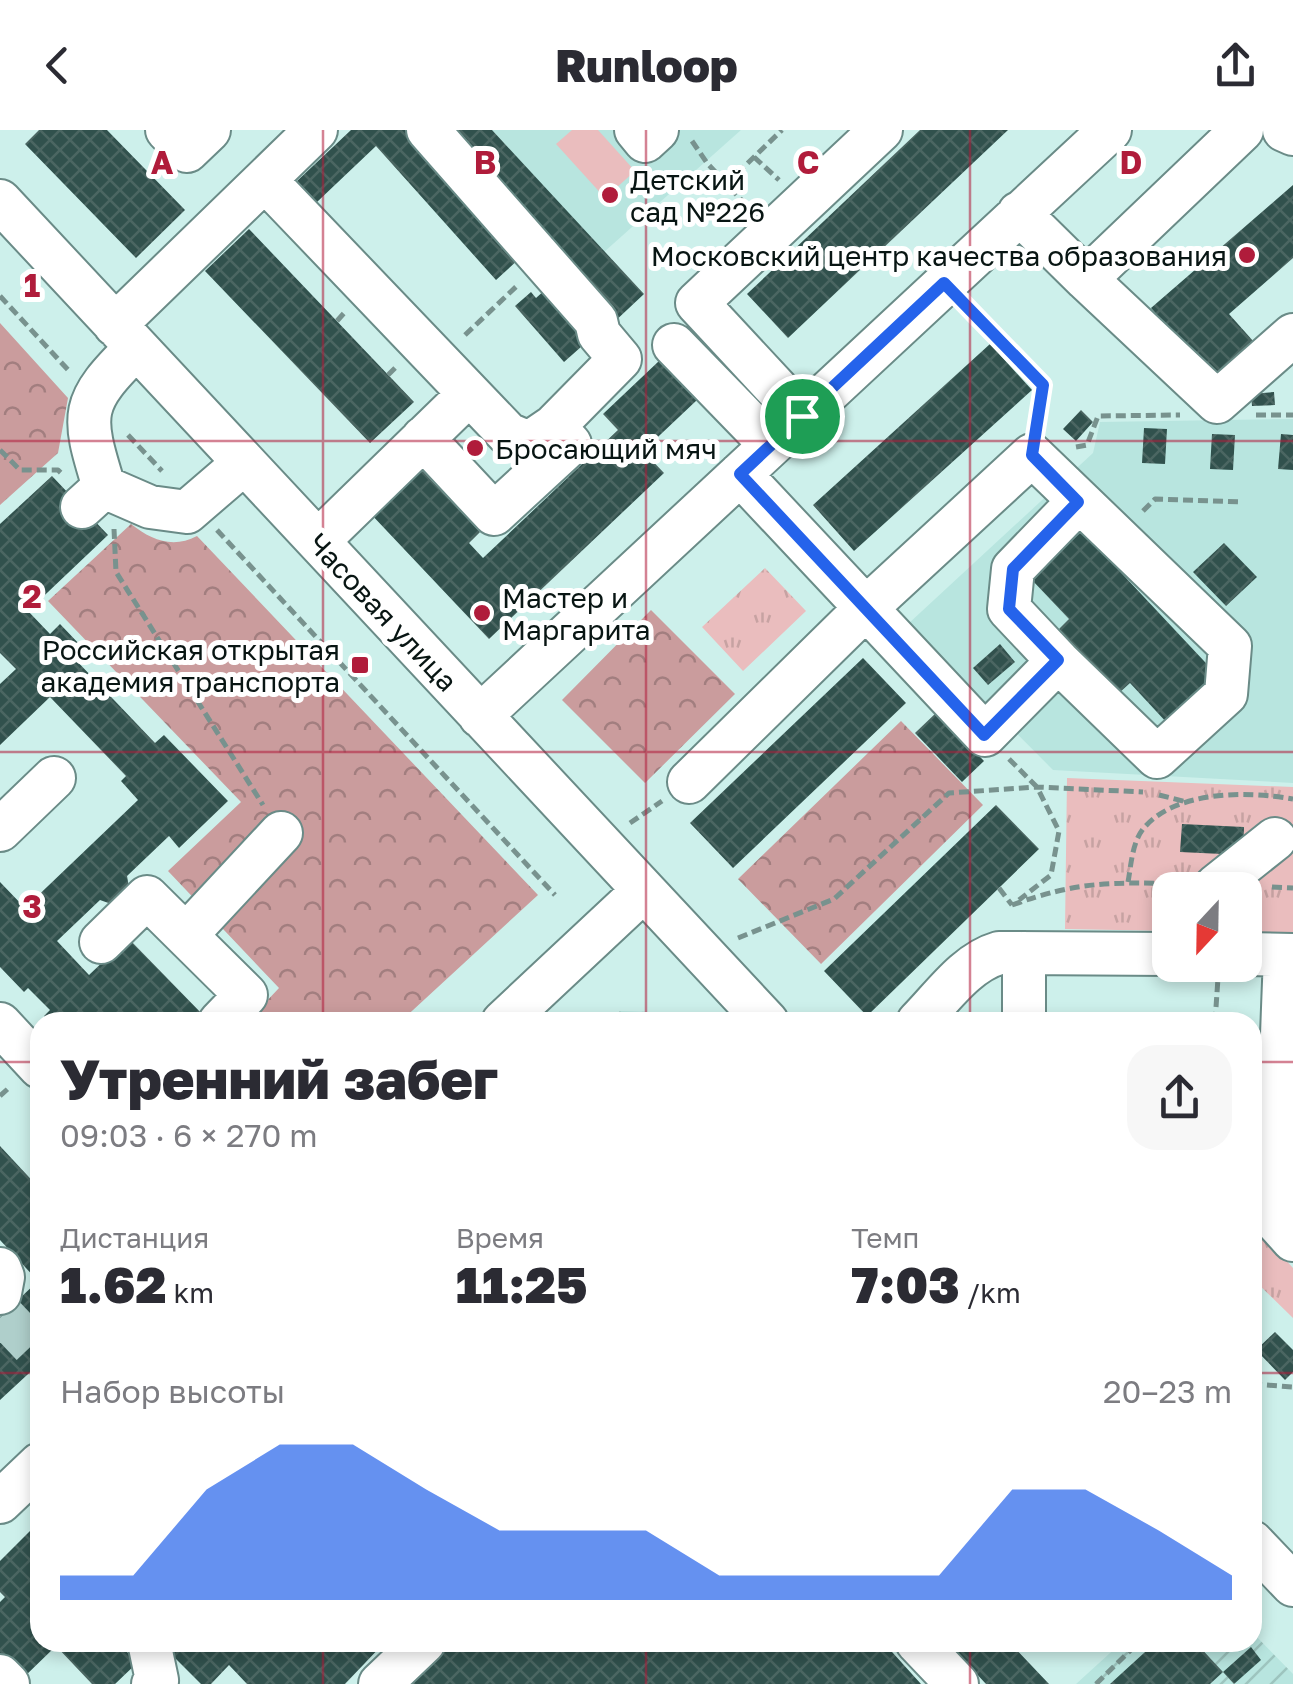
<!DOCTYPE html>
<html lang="ru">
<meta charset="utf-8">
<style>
body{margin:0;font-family:"Golos Text",sans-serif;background:#f7f7f7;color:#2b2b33;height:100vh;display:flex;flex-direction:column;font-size:38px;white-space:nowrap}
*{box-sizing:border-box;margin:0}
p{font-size:32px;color:#7c7c81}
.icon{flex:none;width:55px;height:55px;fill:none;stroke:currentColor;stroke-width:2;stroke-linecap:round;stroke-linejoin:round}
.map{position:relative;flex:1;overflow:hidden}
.details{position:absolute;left:30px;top:882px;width:1232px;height:640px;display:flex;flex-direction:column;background:#fff;border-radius:30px;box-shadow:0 5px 15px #0003}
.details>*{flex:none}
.needle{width:65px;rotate:202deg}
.controls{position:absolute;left:1152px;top:742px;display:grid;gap:20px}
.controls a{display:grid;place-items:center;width:110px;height:110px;border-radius:20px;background:#fff;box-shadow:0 5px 15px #0003;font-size:50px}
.pin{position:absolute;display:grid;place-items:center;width:85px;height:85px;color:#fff;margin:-42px;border:5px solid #fff;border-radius:50%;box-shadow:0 2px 10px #0007}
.round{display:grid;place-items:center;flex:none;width:105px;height:105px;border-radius:30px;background:#f7f7f7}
.head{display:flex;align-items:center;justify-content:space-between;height:170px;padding:0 30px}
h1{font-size:55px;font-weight:800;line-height:75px}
.stats{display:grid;grid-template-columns:repeat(3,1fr);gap:15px;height:170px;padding:10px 30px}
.stats div{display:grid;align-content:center}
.stats b{font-size:50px;font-weight:800}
.stats small{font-size:28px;font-weight:400}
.stats p{font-size:28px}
.chart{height:280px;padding:20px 30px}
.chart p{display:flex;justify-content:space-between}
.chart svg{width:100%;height:180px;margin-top:10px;fill:#2563eb;opacity:.7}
header{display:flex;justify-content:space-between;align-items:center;height:130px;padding:0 30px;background:#fff;font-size:45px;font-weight:800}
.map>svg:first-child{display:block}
.built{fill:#b8e5df}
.industrial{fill:url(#industrial-furrows)}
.forest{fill:url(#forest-crowns)}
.park{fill:url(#park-tufts)}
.pitch{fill:#eabdbe}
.building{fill:url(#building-cross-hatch)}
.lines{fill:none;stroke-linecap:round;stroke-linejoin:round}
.minor-tunnel{stroke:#afcfcb;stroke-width:42;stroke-dasharray:42 21;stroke-linecap:butt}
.minor-casing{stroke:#6a8b87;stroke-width:46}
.path{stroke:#78928e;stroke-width:5;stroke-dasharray:10 5;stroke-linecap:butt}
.minor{stroke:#fff;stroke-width:42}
.route-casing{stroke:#fff;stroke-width:20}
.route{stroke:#2563eb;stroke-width:12}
.grid{fill:none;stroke:#b01c3b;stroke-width:2.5;stroke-opacity:0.55}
.poi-dot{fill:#b01c3b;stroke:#fff;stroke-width:4}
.labels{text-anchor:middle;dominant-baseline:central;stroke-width:10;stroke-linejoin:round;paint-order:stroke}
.poi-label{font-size:28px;fill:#081513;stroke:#fff;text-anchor:start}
.street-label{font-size:28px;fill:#081513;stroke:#fff}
.grid-label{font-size:32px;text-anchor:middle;font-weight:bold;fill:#b01c3b;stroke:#fff;stroke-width:10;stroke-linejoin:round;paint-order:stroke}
</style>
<header><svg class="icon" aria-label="back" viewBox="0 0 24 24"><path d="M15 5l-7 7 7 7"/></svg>Runloop<svg class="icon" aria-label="share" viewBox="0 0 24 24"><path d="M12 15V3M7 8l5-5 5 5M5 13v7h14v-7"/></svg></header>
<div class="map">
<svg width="1293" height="1554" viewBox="0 0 1293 1554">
<defs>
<pattern id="industrial-furrows" width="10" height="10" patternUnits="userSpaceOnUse" patternTransform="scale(2.5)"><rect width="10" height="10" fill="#b8e5df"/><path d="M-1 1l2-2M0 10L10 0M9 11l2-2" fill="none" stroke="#9dc4be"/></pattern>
<pattern id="forest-crowns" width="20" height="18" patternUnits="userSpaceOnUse" patternTransform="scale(2.5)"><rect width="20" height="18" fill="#ca9c9d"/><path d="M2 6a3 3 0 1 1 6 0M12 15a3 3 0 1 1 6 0" fill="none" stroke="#a27e7f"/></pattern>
<pattern id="park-tufts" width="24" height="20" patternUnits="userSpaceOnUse" patternTransform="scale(2.5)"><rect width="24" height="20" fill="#eabdbe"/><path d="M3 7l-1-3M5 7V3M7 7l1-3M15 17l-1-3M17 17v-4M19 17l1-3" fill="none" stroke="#c7a2a2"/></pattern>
<pattern id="building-cross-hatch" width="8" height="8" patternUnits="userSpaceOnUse" patternTransform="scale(2.5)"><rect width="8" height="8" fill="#31514d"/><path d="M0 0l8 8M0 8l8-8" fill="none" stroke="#4b6662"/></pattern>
</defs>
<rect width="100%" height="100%" fill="#cdf0eb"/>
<!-- built -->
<path class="built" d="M492,0H741L604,122Z
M1293,289V653L1053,640L908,494L1093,323L1100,292Z"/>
<!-- industrial -->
<path class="industrial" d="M620,881L651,882L661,892H607Z
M1253,1503L1293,1544V1554H1076L1121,1513L1252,1512Z"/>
<!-- forest -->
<path class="forest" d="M0,193L68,268L58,323L0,375Z
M131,394C151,410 173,419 197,406L538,765L400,892H247L279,858L168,741L241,672L48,471Z
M651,480L735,564L645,653L562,570Z
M901,591L983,675L821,834L738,749Z"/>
<!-- park -->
<path class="park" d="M765,438L806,481L743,541L702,497Z
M1067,648L1293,657V803L1245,802V760H1170V801L1065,799Z
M1258,1099L1293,1138V1188L1254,1150Z"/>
<!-- pitch -->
<path class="pitch" d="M572,0H598L635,41L605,68L556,14Z"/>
<!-- building -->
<path class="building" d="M39,0H107L185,80L136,128L25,14Z
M351,0H405L520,128L496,150L376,16L317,72L297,51Z
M457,0H492L644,164L612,194L556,119L559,117Z
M920,0H1008L788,208L747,164Z
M1293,55V128L1229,184L1262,221L1221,258L1151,178Z
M249,99L414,272L370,313L205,141Z
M546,159L590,209L564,232L515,176L531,162L536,168Z
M990,214L1032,260L854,421L813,375Z
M659,231L697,270L643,321L664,343L489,509L369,382L418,336L480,402L469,413L483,428L618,300L603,284Z
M1274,262L1275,275L1252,276L1251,264Z
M1081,280L1093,292L1076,311L1063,299Z
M1144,298L1167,299L1165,334L1142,333Z
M1212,304L1235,305L1233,340L1210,339Z
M1281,304L1293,305V340L1278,339Z
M52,346L108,405L28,481L50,504L60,494L83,518L73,527L155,613L164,605L228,671L179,718L169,706L127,746L129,757L114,775L100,770L57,811L89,845L128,808L206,888L201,892H50L44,886L50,880L28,858L24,862L0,837V752L25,778L138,670L121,651L126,646L50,567L0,615V554L16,539L0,523V394Z
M1082,401L1219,547L1168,594L1130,553L1119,563L1059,499L1069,489L1031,449Z
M1224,413L1257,447L1226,476L1193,442Z
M1000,514L1015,532L988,555L973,538Z
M863,528L906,573L733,738L690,693Z
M937,582L984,631L962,652L915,603Z
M996,675L1039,719L867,886L824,841Z
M1182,694L1244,697L1243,725L1180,722Z
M0,1016L40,1059V1233L0,1270V1187L38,1151L0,1110Z
M1275,1202L1293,1220V1242L1285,1250L1256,1220Z
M40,1391V1512H118L137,1533L115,1554H92L56,1516L22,1549L0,1527V1472L5,1467L0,1462V1431Z
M168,1512H385L345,1554H247L229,1535L211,1554H201L164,1517Z
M451,1512H883L921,1554H406Z
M947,1512H1009L1049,1554H986Z
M1156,1512H1195L1223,1542L1251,1517L1261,1530L1234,1554L1223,1542L1210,1554H1110Z"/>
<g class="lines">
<!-- minor-tunnel -->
<path class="minor-tunnel" d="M3,1185L40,1224"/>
<!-- minor casing -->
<g class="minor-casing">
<path id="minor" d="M167,0L187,21L209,0
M636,0L645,11L657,0
M1242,0L1086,149L1217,272L1293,205
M1284,0L1293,4
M265,50L508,304L529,313L554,296L620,229L599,204L596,191L428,0
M0,71L767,892
M1019,83L1086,149
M115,195L316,0
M674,215L771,315
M802,286L697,173L881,0
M423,308L494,384L570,314L558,301
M104,357C81,283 80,273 136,218
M82,377L104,357L150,377L187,382L244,333
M318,411L469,264
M1058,531L1009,479L1013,439L1078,372
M480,586L1110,0
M689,652L865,479L1032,325L1230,516L1226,564L1157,627L1058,531L985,605L740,344
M0,700L54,648
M1216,760V756L1275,709
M187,804L281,703
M101,812L147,767L246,865L220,892
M1245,824L1293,825
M1285,825L1275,1090L1293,1110
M503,892L643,761
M918,892C942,868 965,833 999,823L1170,824
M1024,892V823
M0,894L40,937
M0,1139L3,1147L0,1163
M0,1372L40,1334
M1252,1412L1293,1455
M149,1512L157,1550L153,1554
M917,1512L957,1554
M0,1546L8,1554
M380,1554L424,1512"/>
</g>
<!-- path -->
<path class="path" d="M692,11L707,33L749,78
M754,27L779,50
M726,54L782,0
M0,166L70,242
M971,179L1043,255L1037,290
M337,191L345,182
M465,205L519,154
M388,245L397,236
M1256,285H1293
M128,305L162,341
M1076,317L1087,315L1098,286L1180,285
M0,320L20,340H58L62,344
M1143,381L1155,369L1242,372
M114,399L116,442L263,675
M217,400L555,765
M1009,629L1037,657L1059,701L1051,745L1019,770
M1159,665L1187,672
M630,693L662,671
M1128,752C1131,736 1132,713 1143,699C1175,660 1248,661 1293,669
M1272,757L1293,758
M999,758L1012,775
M1012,775C1078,751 1113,752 1181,754
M738,808L834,769L949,663L1037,657L1143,662
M1215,892L1218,848
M0,966L11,956
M1252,1214L1253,1206
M1252,1254L1293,1257
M1096,1554L1139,1512"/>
<!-- minor -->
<use href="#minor" class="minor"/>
</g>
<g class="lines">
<!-- route casing -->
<g class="route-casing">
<path id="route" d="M944,153L1043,255L1032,325L1078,372L1013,439L1009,479L1058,530L984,605L740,344Z"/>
</g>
<!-- route -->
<use href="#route" class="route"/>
</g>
<!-- grid -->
<path class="grid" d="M323,0V892M646,0V892M970,0V892M0,311H1293M0,622H1293M0,932H40M1252,932H1293M0,1243H40M1252,1243H1293M323,1512V1554M646,1512V1554M970,1512V1554"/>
<!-- markers -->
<g class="poi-dot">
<circle cx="610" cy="65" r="10"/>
<circle cx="1247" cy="125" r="10"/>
<circle cx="475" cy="318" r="10"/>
<circle cx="482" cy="483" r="10"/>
<rect x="350" y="525" width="20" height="20" rx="5"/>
</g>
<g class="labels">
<!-- poi labels -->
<g class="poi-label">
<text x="630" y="49">Детский<tspan x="630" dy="32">сад №226</tspan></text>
<text x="1227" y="125" text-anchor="end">Московский центр качества образования</text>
<text x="495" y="318">Бросающий мяч</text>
<text x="502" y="467">Мастер и<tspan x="502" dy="32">Маргарита</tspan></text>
<text x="340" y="519" text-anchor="end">Российская открытая<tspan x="340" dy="32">академия транспорта</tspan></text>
</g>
<!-- street labels -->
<g class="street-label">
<text transform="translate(383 482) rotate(47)">Часовая улица</text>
</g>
</g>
<g class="grid-label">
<text x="162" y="44">A</text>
<text x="485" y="44">B</text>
<text x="808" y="44">C</text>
<text x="1131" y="44">D</text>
<text x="32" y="167">1</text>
<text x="32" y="478">2</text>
<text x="32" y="788">3</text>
</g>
</svg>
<div class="controls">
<a><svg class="needle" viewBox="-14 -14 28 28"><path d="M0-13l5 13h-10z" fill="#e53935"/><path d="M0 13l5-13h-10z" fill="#7c7c81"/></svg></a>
</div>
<div class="pin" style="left:802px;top:286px;background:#1e9e55"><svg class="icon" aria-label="arrive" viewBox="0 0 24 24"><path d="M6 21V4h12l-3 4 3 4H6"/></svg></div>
<section class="details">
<div class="head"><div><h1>Утренний забег</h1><p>09:03 · 6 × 270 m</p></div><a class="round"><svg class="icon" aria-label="share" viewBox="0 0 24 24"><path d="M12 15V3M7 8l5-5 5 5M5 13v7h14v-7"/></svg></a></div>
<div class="stats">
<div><p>Дистанция</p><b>1.62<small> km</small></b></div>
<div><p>Время</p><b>11:25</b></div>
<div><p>Темп</p><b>7:03<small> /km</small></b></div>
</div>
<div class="chart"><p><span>Набор высоты</span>20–23 m</p>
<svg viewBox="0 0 160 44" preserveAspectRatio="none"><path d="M0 44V38L10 38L20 17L30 6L40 6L50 17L60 27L70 27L80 27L90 38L100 38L110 38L120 38L130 17L140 17L150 27L160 38V44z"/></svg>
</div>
</section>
</div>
